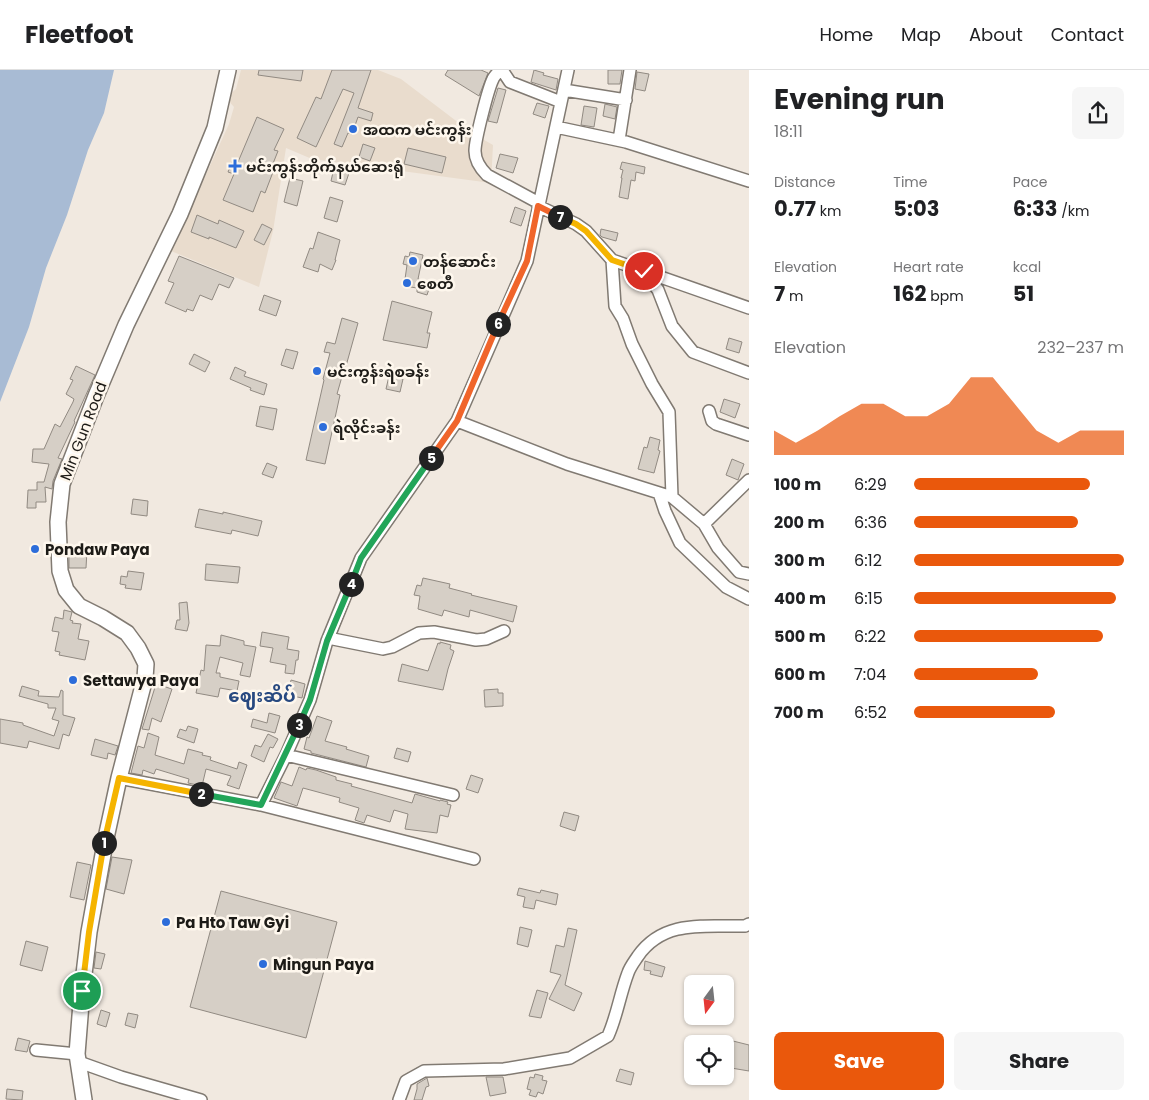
<!DOCTYPE html>
<meta charset="utf-8">
<style>
body{margin:0;font-family:Poppins,"Noto Sans Myanmar",sans-serif;background:#f6f6f6;color:#202124;height:100vh;display:flex;flex-direction:column;font-size:19px;white-space:nowrap}
*{box-sizing:border-box;margin:0}
p{font-size:16px;color:#757577}
.icon{flex:none;width:28px;height:28px;fill:none;stroke:currentColor;stroke-width:2;stroke-linecap:round;stroke-linejoin:round}
.map{position:relative;flex:1;overflow:hidden}
.panel{display:flex;flex-direction:column;background:#fff;width:400px}
.panel>*{flex:none}
.needle{width:32px;rotate:195deg}
.buttons{position:absolute;left:684px;top:905px;display:grid;gap:10px}
.buttons a{display:grid;place-items:center;width:50px;height:50px;border-radius:8px;background:#fff;box-shadow:0 1px 4px #0004;font-size:25px}
.pin{position:absolute;display:grid;place-items:center;width:42px;height:42px;color:#fff;margin:-21px;border:2px solid #fff;border-radius:50%;box-shadow:0 1px 5px #0007}
.km{position:absolute;width:25px;height:25px;margin:-12px;border-radius:50%;background:#222;color:#fff;font-size:14px;line-height:25px;text-align:center}
.round{display:grid;place-items:center;flex:none;width:52px;height:52px;border-radius:8px;background:#f6f6f6}
.head{display:flex;align-items:center;justify-content:space-between;height:85px;padding:0 25px}
h1{font-size:28px;font-weight:700;line-height:38px}
.figures{display:grid;grid-template-columns:repeat(3,1fr);gap:8px;height:85px;padding:5px 25px}
.figures div{display:grid;align-content:center}
.figures b{font-size:21px;font-weight:700}
.figures small{font-size:14px;font-weight:400}
.figures p{font-size:14px}
.chart{height:140px;padding:10px 25px}
.chart p{display:flex;justify-content:space-between}
.chart svg{width:100%;height:90px;margin-top:5px;fill:#ea580c;opacity:.7}
.button{display:flex;gap:10px;margin-top:auto;padding:10px 25px}
.button a{flex:1;height:58px;border-radius:8px;background:#ea580c;color:#fff;font-size:20px;font-weight:700;line-height:58px;text-align:center}
.button a+a{background:#f6f6f6;color:#202124}
ul{padding:0 25px;list-style:none;font-size:16px}
li{display:grid;grid-template-columns:80px 60px 1fr;align-items:center;height:38px}
li i{height:12px;border-radius:6px;background:#ea580c}
header{display:flex;align-items:center;gap:30px;box-sizing:border-box;height:70px;padding:0 25px;background:#fff;border-bottom:1px solid #e0e0e0}
header strong{font-size:24px}
nav{display:flex;gap:28px;margin-inline-start:auto;font-size:18px}
main{display:flex;flex:1;min-height:0}
.map>svg:first-child{display:block}
.built{fill:#e9dccd}
.water{fill:#a8bbd4}
.building{fill:#d6cfc6;stroke:#918a82}
.lines{fill:none;stroke-linecap:round;stroke-linejoin:round}
.street-casing{stroke:#817a72;stroke-width:14}
.secondary-casing{stroke:#817a72;stroke-width:18}
.street{stroke:#fff;stroke-width:11}
.secondary{stroke:#fff;stroke-width:15}
.split-1-casing{stroke:#fff;stroke-width:10}
.split-2-casing{stroke:#fff;stroke-width:10}
.split-3-casing{stroke:#fff;stroke-width:10}
.split-4-casing{stroke:#fff;stroke-width:10}
.split-5-casing{stroke:#fff;stroke-width:10}
.split-6-casing{stroke:#fff;stroke-width:10}
.split-7-casing{stroke:#fff;stroke-width:10}
.split-8-casing{stroke:#fff;stroke-width:10}
.split-1{stroke:#f5b400;stroke-width:6}
.split-2{stroke:#f5b400;stroke-width:6}
.split-3{stroke:#22a559;stroke-width:6}
.split-4{stroke:#22a559;stroke-width:6}
.split-5{stroke:#22a559;stroke-width:6}
.split-6{stroke:#f0652b;stroke-width:6}
.split-7{stroke:#f0652b;stroke-width:6}
.split-8{stroke:#f5b400;stroke-width:6}
.poi-dot{fill:#2d6dda;stroke:#fef7ed;stroke-width:2}
.labels{text-anchor:middle;dominant-baseline:central;stroke-width:5;stroke-linejoin:round;paint-order:stroke}
.poi-label{font-size:15px;font-weight:bold;fill:#1d1b17;stroke:#fef7ed;text-anchor:start}
.street-label{font-size:15px;fill:#1d1b17;stroke:#fef7ed}
.quarter-label{font-size:18px;font-weight:bold;fill:#284980;stroke:#fef7ed}
</style>
<header>
<strong>Fleetfoot</strong>
<nav><a>Home</a><a>Map</a><a>About</a><a>Contact</a></nav>
</header>
<main>
<div class="map">
<svg width="749" height="1030" viewBox="0 0 749 1030">
<rect width="100%" height="100%" fill="#f1e9e0"/>
<!-- built -->
<path class="built" d="M241,0H378L401,9L472,63L493,75L491,113L312,89L286,78L273,161L259,217L171,181L229,54L234,37L226,28L236,19Z"/>
<!-- water -->
<path class="water" d="M0,0H114L104,43L88,80L67,145L46,198L29,257L0,332Z"/>
<!-- building -->
<path class="building" d="M259,0H303L301,11L258,5Z
M332,0H371L358,38L373,43L371,51L358,47L352,64L348,63L342,77L334,74L354,23L343,19L316,77L297,68L316,27L321,29Z
M448,0H481L488,3L479,26L445,5Z
M534,0L544,3L543,5L558,9L556,20L531,12Z
M608,0H622L620,14H608Z
M637,2L649,4L645,21L635,19Z
M498,18L506,20L497,53L488,51Z
M537,33L549,36L545,48L533,44Z
M605,34L617,37L615,49L603,46Z
M584,36L597,38L594,57L581,55Z
M257,47L284,59L274,80L278,81L270,101L273,102L265,123L261,121L253,142L223,130L234,104L228,102L233,90L238,92Z
M363,74L375,78L370,91L359,87Z
M408,78L446,87L442,103L404,94Z
M500,84L518,88L513,103L496,98Z
M622,92L645,97L644,104L636,102L635,111L631,110L628,129L619,127L622,108H621L623,100L620,99Z
M334,98L349,103L345,115L331,111Z
M290,108L303,111L297,136L284,132Z
M330,127L343,131L337,152L324,148Z
M515,137L526,141L521,156L510,152Z
M197,145L218,154L219,150L244,161L236,178L209,167V169L191,162Z
M262,154L272,159L264,175L254,170Z
M601,159L618,163L616,171L602,167L600,165Z
M318,162L340,170L335,190H336L332,200L320,194L318,202L303,197L310,178L313,179Z
M410,182L423,185L418,209L431,213L427,225L417,222V218L404,216L407,195L403,194L405,186L409,187Z
M179,186L234,208L229,218L219,214L212,230L200,225L193,241L187,239L186,242L165,233L174,213L168,211Z
M264,225L281,231L276,246L259,240Z
M392,231L432,242L427,263H430L427,278L383,270Z
M342,248L358,253L346,296H345L337,324L340,325L325,394L306,390L324,310L323,309L330,283L324,282L327,272L335,274Z
M729,268L742,272L739,283L726,279Z
M286,279L298,282L293,299L281,295Z
M194,284L210,292L205,302L189,294Z
M76,296L95,305L74,351L75,352L58,388L62,389L53,411L52,419L45,417L46,432H36V438H27L28,420H37V412H44L49,394L32,392L33,379H44L55,354L60,357L73,332L74,329L66,324L73,310L70,309Z
M235,297L246,302L244,306L267,314L264,325L250,320L251,318L230,309Z
M389,306L403,309L400,322L386,319Z
M724,329L740,334L735,348L720,342Z
M260,336L277,339L273,360L256,356Z
M650,367L660,370L658,380L660,381L654,403L638,399L644,377L647,378Z
M732,389L744,394L738,410L726,405Z
M267,393L277,397L273,408L262,404Z
M133,429L148,431L147,446L131,444Z
M199,439L223,444V442L262,451L258,466L232,460L231,464L195,457Z
M69,479L87,480L86,498H69Z
M206,494L240,497L238,513L205,510Z
M128,501L144,503L141,520L125,518L126,515L120,514L121,506L127,507Z
M423,508L450,514L449,518L472,524L471,525L517,536L513,552L470,540L469,547L444,540L442,546L418,539L420,526L414,525L417,515L421,516Z
M187,532L189,553L187,561L175,559L177,550H180L179,533Z
M64,540L72,542L70,550L73,551L72,553L81,554L78,569L89,571L85,590L59,585L60,582L55,581L59,562L52,561L55,547L63,549Z
M262,562L289,567L287,579L299,581L298,590H296L294,604L285,603L286,595L270,592L273,578L260,576Z
M221,565L244,571V575L256,577L250,607L240,605L243,593L220,587L216,603H220V607L239,611L237,621L220,618L218,627L196,623L201,600L204,601L206,575L220,576Z
M440,572L451,575L450,579L454,581L448,599L443,620L398,611L402,594L428,601L438,573L440,574Z
M291,610L305,614L302,628L288,625Z
M156,614L172,619L161,652L152,648L149,660L142,659Z
M22,616L39,621L38,626L59,627L61,620L63,621V645L75,648L69,666L63,664L59,679L29,671L27,678L0,673V649L23,653V655L54,666L59,651L52,649L56,638H48V634L19,626Z
M498,619V623H503V636L485,637L484,620Z
M269,643L280,646L275,663L251,657L253,649L267,653Z
M317,646L332,651L325,671L347,677L346,679L369,686L366,697L311,683V681L304,679L307,667L309,668Z
M188,656L198,659L194,673L177,667L180,659L186,661Z
M148,663L159,667L155,685L184,694L188,679L203,683L202,685L211,687L210,690L237,699L239,692L247,695L239,719L227,715L231,706L206,699L202,716L188,713L189,709L156,699L154,704L143,700L142,705L131,703L138,676L144,678Z
M268,664L278,669L273,678L270,677L264,692L251,686L255,675L261,677Z
M95,669L118,676L115,685L108,683L107,689L91,685Z
M397,678L411,682L408,692L394,688Z
M299,697L306,700L307,698L316,700L336,707V710L352,714L351,716L412,733L415,724L440,731V730L448,732L447,734L451,735L448,747L440,745L437,763L405,759L408,744L394,740L390,752L367,745L364,753L355,750L359,738L339,732L340,728L303,718L297,736L274,728L281,712L292,716Z
M471,705L483,709L478,723L466,719Z
M564,742L579,746L575,761L560,756Z
M112,787L132,790L124,824L106,819Z
M77,792L91,795L84,830L70,827Z
M519,818L540,823L541,820L558,824L556,835L536,830L534,839L523,837L525,827L517,825Z
M221,821L337,852L306,968L190,937Z
M520,857L532,860L528,877L517,874Z
M568,858L577,860L565,915L582,923L574,941L549,929L561,905L550,902L556,875L564,877Z
M26,871L48,877L42,901L20,895Z
M96,882L105,884L101,899L94,898Z
M645,891L665,897L662,907L650,904L651,901L644,900Z
M537,920L548,923L541,948L529,946Z
M101,940L110,943L106,957L97,954Z
M128,943L138,945L135,958L125,955Z
M18,968L30,971L27,982L15,980Z
M725,969L749,975V1001L725,997Z
M620,999L634,1003L631,1015L616,1011Z
M535,1004L543,1006L542,1010L547,1011L543,1024L538,1022L536,1027L529,1025L531,1020L527,1019L530,1007L534,1008Z
M486,1007H503L506,1023L490,1026Z
M427,1008L429,1016L426,1017L422,1030H414L417,1019V1014Z
M7,1019L23,1021L22,1030L6,1029Z"/>
<g class="lines">
<!-- street casing -->
<g class="street-casing">
<path id="street" d="M500,0C498,3 494,6 493,9C488,19 475,70 475,81C475,91 480,98 487,105L539,133
M502,0L510,12L561,32
M564,20L626,30
M556,57L626,72L749,111
M619,70L630,0
M538,136L576,154L586,161L612,190L749,238
M612,190L615,236L623,249L632,274L652,314L669,342L672,427
M644,201L658,220L672,256L693,282L749,303
M709,341L712,351L716,354L749,365
M457,351L527,191L568,0
M659,423L665,441L680,473L726,517L749,529
M704,454L749,410
M328,568L383,579L392,577L419,563L434,562L476,570L486,569L504,561
M286,685L453,725
M119,708L261,735L474,789
M261,735L286,685L310,630L327,571L361,488L457,351L567,394L672,427L704,454L718,478L739,502L749,504
M36,980L77,984
M79,992L121,1007L201,1030
M399,1030L406,1011L424,1001L504,999L570,988L608,966C617,946 620,924 628,903C630,897 634,892 638,886C664,849 705,857 745,856L749,854"/>
</g>
<!-- secondary casing -->
<g class="secondary-casing">
<path id="secondary" d="M84,1030L77,984L82,921L89,862L106,768L119,708L145,608L146,594L138,578L127,563L103,548L79,536L66,520L60,501L58,452L62,414L96,326L126,255L180,144L215,58L228,0"/>
</g>
<!-- street -->
<use href="#street" class="street"/>
<!-- secondary -->
<use href="#secondary" class="secondary"/>
</g>
<g class="lines">
<!-- split-1 casing -->
<g class="split-1-casing">
<path id="split-1" d="M82,921L89,862L104,773"/>
</g>
<!-- split-2 casing -->
<g class="split-2-casing">
<path id="split-2" d="M104,773L119,708L201,724"/>
</g>
<!-- split-3 casing -->
<g class="split-3-casing">
<path id="split-3" d="M201,724L261,735L299,655"/>
</g>
<!-- split-4 casing -->
<g class="split-4-casing">
<path id="split-4" d="M299,655L310,630L327,571L351,514"/>
</g>
<!-- split-5 casing -->
<g class="split-5-casing">
<path id="split-5" d="M351,514L361,488L431,388"/>
</g>
<!-- split-6 casing -->
<g class="split-6-casing">
<path id="split-6" d="M431,388L457,351L498,254"/>
</g>
<!-- split-7 casing -->
<g class="split-7-casing">
<path id="split-7" d="M498,254L527,191L538,136L560,147"/>
</g>
<!-- split-8 casing -->
<g class="split-8-casing">
<path id="split-8" d="M560,147L576,154L586,161L612,190L644,201"/>
</g>
<!-- split-1 -->
<use href="#split-1" class="split-1"/>
<!-- split-2 -->
<use href="#split-2" class="split-2"/>
<!-- split-3 -->
<use href="#split-3" class="split-3"/>
<!-- split-4 -->
<use href="#split-4" class="split-4"/>
<!-- split-5 -->
<use href="#split-5" class="split-5"/>
<!-- split-6 -->
<use href="#split-6" class="split-6"/>
<!-- split-7 -->
<use href="#split-7" class="split-7"/>
<!-- split-8 -->
<use href="#split-8" class="split-8"/>
</g>
<!-- markers -->
<g class="poi-dot">
<circle cx="353" cy="59" r="5"/>
<path d="M232.5 88.5h5v5h5v5h-5v5h-5v-5h-5v-5h5z"/>
<circle cx="413" cy="191" r="5"/>
<circle cx="407" cy="213" r="5"/>
<circle cx="317" cy="301" r="5"/>
<circle cx="323" cy="357" r="5"/>
<circle cx="35" cy="479" r="5"/>
<circle cx="73" cy="610" r="5"/>
<circle cx="166" cy="852" r="5"/>
<circle cx="263" cy="894" r="5"/>
</g>
<g class="labels">
<!-- poi labels -->
<g class="poi-label">
<text x="363" y="59">အထက မင်းကွန်း</text>
<text x="246" y="96">မင်းကွန်းတိုက်နယ်ဆေးရုံ</text>
<text x="423" y="191">တန်ဆောင်း</text>
<text x="417" y="213">စေတီ</text>
<text x="327" y="301">မင်းကွန်းရဲစခန်း</text>
<text x="333" y="357">ရဲလိုင်းခန်း</text>
<text x="45" y="479">Pondaw Paya</text>
<text x="83" y="610">Settawya Paya</text>
<text x="176" y="852">Pa Hto Taw Gyi</text>
<text x="273" y="894">Mingun Paya</text>
</g>
<!-- street labels -->
<g class="street-label">
<text transform="translate(83 361) rotate(-69)">Min Gun Road</text>
</g>
<!-- quarter labels -->
<g class="quarter-label">
<text x="262" y="625">ဈေးဆိပ်</text>
</g>
</g>
</svg>
<div class="buttons">
<a><svg class="needle" viewBox="-14 -14 28 28"><path d="M0-13l5 13h-10z" fill="#e53935"/><path d="M0 13l5-13h-10z" fill="#757577"/></svg></a>
<a><svg class="icon" aria-label="locate" viewBox="0 0 24 24"><circle cx="12" cy="12" r="6"/><path d="M12 2v4M12 18v4M2 12h4M18 12h4"/></svg></a>
</div>
<div class="pin" style="left:82px;top:921px;background:#1e9e55"><svg class="icon" aria-label="arrive" viewBox="0 0 24 24"><path d="M6 21V4h12l-3 4 3 4H6"/></svg></div>
<div class="pin" style="left:644px;top:201px;background:#d93025"><svg class="icon" aria-label="check" viewBox="0 0 24 24"><path d="M5 12l5 5 9-10"/></svg></div>
<b class="km" style="left:104px;top:773px">1</b>
<b class="km" style="left:201px;top:724px">2</b>
<b class="km" style="left:299px;top:655px">3</b>
<b class="km" style="left:351px;top:514px">4</b>
<b class="km" style="left:431px;top:388px">5</b>
<b class="km" style="left:498px;top:254px">6</b>
<b class="km" style="left:560px;top:147px">7</b>
</div>
<section class="panel">
<div class="head"><div><h1>Evening run</h1><p>18:11</p></div><a class="round"><svg class="icon" aria-label="share" viewBox="0 0 24 24"><path d="M12 15V3M7 8l5-5 5 5M5 13v7h14v-7"/></svg></a></div>
<div class="figures">
<div><p>Distance</p><b>0.77<small> km</small></b></div>
<div><p>Time</p><b>5:03</b></div>
<div><p>Pace</p><b>6:33<small> /km</small></b></div>
</div>
<div class="figures">
<div><p>Elevation</p><b>7<small> m</small></b></div>
<div><p>Heart rate</p><b>162<small> bpm</small></b></div>
<div><p>kcal</p><b>51</b></div>
</div>
<div class="chart"><p><span>Elevation</span>232–237 m</p>
<svg viewBox="0 0 160 44" preserveAspectRatio="none"><path d="M0 44V32L10 38L20 32L30 25L40 19L50 19L60 25L70 25L80 19L90 6L100 6L110 19L120 32L130 38L140 32L150 32L160 32V44z"/></svg>
</div>
<ul>
<li><b>100 m</b>6:29<i style="width:84%"></i></li>
<li><b>200 m</b>6:36<i style="width:78%"></i></li>
<li><b>300 m</b>6:12<i style="width:100%"></i></li>
<li><b>400 m</b>6:15<i style="width:96%"></i></li>
<li><b>500 m</b>6:22<i style="width:90%"></i></li>
<li><b>600 m</b>7:04<i style="width:59%"></i></li>
<li><b>700 m</b>6:52<i style="width:67%"></i></li>
</ul>
<div class="button"><a>Save</a><a>Share</a></div>
</section>
</main>
